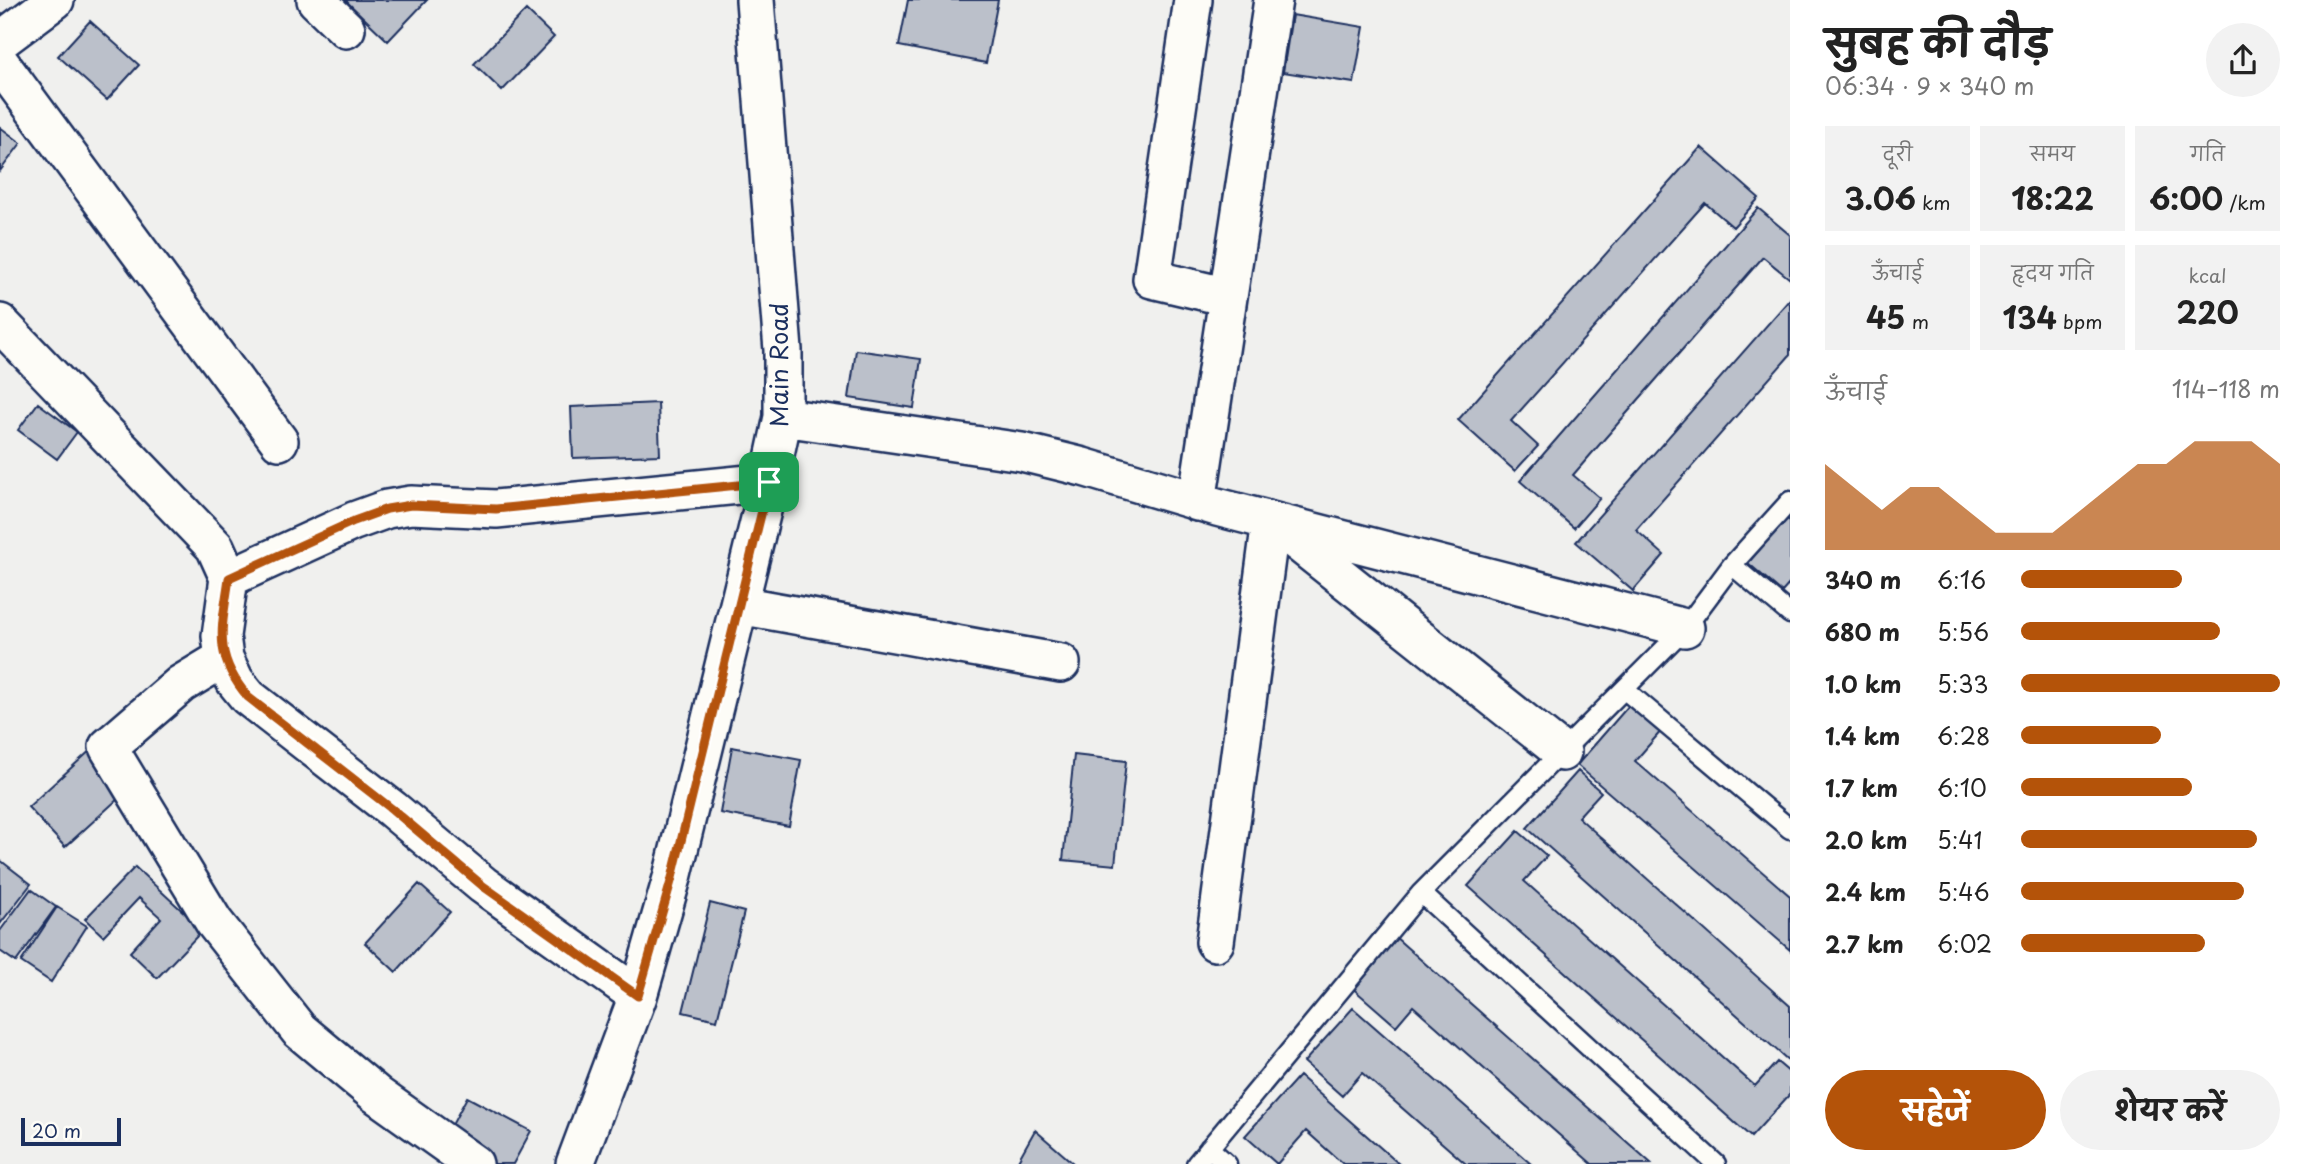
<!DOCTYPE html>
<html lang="hi">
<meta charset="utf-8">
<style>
body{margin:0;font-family:"Playpen Sans","Playpen Sans Deva",sans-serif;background:#f2f2f2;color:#222;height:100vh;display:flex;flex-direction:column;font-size:26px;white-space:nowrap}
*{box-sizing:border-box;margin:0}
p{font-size:23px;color:#767676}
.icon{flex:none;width:38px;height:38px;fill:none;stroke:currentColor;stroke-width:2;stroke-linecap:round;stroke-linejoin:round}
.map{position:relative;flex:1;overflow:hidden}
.drawer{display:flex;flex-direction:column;background:#fff;width:525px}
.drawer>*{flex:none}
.scale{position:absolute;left:21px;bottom:18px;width:100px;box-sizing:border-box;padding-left:7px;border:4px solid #1b2f5e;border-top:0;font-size:19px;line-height:24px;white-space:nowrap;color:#1b2f5e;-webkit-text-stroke:5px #fdfcf7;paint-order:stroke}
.pin{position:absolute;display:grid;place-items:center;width:60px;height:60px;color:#fff;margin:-30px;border-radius:14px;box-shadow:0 4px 10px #0006}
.round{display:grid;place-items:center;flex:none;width:74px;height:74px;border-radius:37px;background:#f2f2f2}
.summary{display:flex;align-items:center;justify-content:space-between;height:119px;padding:0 35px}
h1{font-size:38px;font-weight:700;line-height:52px}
.stats{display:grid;grid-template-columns:repeat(3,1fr);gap:10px;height:119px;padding:7px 35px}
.stats div{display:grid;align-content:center;border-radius:0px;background:#f2f2f2;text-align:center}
.stats b{font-size:30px;font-weight:700}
.stats small{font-size:19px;font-weight:400}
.stats p{font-size:19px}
.chart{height:196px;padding:14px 35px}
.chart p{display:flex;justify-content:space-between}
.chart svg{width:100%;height:126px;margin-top:7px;fill:#b45309;opacity:.7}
.button{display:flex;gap:14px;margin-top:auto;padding:14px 35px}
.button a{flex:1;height:80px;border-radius:42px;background:#b45309;color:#fff;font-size:28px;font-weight:700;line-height:80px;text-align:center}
.button a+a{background:#f2f2f2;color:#222}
ul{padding:0 35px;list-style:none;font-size:23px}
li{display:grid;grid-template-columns:112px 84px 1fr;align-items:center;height:52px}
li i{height:18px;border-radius:9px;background:#b45309}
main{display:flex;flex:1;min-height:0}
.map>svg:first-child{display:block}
.building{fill:#bbc0ca;stroke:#1b2f5e;stroke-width:2}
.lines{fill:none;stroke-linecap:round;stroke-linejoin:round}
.lane-casing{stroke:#1b2f5e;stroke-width:23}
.street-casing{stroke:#1b2f5e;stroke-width:42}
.lane{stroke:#fdfcf7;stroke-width:18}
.street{stroke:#fdfcf7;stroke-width:37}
.route-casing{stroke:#fff;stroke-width:14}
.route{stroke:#b45309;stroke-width:9}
.labels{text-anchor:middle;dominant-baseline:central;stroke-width:7;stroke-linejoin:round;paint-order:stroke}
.street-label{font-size:24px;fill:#1b2f5e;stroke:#fdfcf7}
</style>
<main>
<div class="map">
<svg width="1790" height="1164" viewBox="0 0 1790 1164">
<rect width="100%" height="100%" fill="#f0f0ee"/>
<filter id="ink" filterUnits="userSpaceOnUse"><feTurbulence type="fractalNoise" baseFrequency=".0143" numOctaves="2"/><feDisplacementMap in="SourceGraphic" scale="14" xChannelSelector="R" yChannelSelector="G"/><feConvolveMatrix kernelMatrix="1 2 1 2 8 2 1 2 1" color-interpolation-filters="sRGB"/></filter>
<g filter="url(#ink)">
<!-- building -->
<path class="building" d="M345,0H427L388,41Z
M908,0H998L986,63L899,46Z
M526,10L554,37L502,91L474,64Z
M1292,15L1364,27L1354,83L1283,72Z
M90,21L139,65L107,100L58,56Z
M0,127L21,143L0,171Z
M1701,147L1759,198L1733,227L1705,203L1511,421L1538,446L1515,471L1458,420Z
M1758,208L1790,235V279L1763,257L1573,475L1600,498L1574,528L1520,481Z
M1790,299V355L1636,530L1664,555L1633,591L1576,542Z
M856,350L921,359L914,408L849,398Z
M38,403L77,432L57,459L18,430Z
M658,403L660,455L573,458L571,407Z
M1786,518L1790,521V583L1782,592L1748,563Z
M1631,703L1662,730L1635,761L1790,896V950L1577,765Z
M732,747L801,760L789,826L720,813Z
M93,748L130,788L65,847L28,807Z
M1074,755L1126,761L1115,865L1063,860Z
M1578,771L1601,792L1578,817L1790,1006V1062L1527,828Z
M1518,831L1547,856L1524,881L1755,1086L1777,1062L1790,1073V1094L1751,1137L1468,886Z
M0,860L31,884L0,924Z
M135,867L203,930L157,978L130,952L161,918L139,898L103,936L85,919Z
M419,884L450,912L396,972L365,943Z
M31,889L56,907L16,962L0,951V931Z
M710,903L744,912L717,1020L683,1012Z
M57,907L87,926L51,982L21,962Z
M1394,936L1652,1164H1592L1413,1006L1396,1026L1350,986Z
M1353,1008L1531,1164H1466L1362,1073L1342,1096L1304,1062Z
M1299,1076L1399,1164H1343L1306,1131L1277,1164L1245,1136Z
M467,1097L531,1131L513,1164H488L444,1140Z
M1035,1130L1074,1164H1016Z"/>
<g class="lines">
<!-- lane casing -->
<g class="lane-casing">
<path id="lane" d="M1732,565L1790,614
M1625,690L1790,829
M1421,893L1716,1164
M1209,1148L1227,1164
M1196,1164L1421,893L1685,628L1732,565L1790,501"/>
</g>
<!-- street casing -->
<g class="street-casing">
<path id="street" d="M316,0L346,29
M1193,0L1152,279L1228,297
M0,41L55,0
M0,63L279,441
M0,323L215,547L229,578L221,636L224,658L235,681L248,697L392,809L483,885L638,996
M783,417L1022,452L1083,467L1217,507L1685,628
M1197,502L1273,0
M1280,528L1562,752
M229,578L354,521L387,509L411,505L496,509L769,482
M739,605L1061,663
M224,658L181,684L108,747L214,922L299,1030L377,1095L474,1164
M1215,942L1271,521
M575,1164L638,996L672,878L769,482L783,417V350L755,0"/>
</g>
<!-- lane -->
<use href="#lane" class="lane"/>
<!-- street -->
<use href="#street" class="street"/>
</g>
</g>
<g class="lines" filter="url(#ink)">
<!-- route casing -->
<g class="route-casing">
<path id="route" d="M769,482L672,878L638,996L483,886L392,809L248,697C212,654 222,629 229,578L354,521L387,509L411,505L496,509Z"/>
</g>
<!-- route -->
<use href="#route" class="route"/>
</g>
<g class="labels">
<!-- street labels -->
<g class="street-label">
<text transform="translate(778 365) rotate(-90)">Main Road</text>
</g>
</g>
</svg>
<div class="scale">20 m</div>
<div class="pin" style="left:769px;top:482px;background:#1e9e55"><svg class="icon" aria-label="arrive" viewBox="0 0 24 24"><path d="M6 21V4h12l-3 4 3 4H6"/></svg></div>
</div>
<section class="drawer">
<div class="summary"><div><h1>सुबह की दौड़</h1><p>06:34 · 9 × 340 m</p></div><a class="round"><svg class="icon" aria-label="share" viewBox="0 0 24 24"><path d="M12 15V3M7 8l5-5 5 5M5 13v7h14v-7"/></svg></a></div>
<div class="stats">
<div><p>दूरी</p><b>3.06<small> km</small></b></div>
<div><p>समय</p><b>18:22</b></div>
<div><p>गति</p><b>6:00<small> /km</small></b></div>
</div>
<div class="stats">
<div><p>ऊँचाई</p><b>45<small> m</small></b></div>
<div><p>हृदय गति</p><b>134<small> bpm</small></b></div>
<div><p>kcal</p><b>220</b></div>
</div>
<div class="chart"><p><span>ऊँचाई</span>114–118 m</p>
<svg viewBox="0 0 160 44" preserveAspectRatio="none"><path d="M0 44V14L10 22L20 30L30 22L40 22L50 30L60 38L70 38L80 38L90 30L100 22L110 14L120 14L130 6L140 6L150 6L160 14V44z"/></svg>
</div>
<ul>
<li><b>340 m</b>6:16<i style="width:62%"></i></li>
<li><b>680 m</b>5:56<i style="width:77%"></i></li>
<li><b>1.0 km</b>5:33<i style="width:100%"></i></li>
<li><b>1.4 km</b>6:28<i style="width:54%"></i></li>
<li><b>1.7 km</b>6:10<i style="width:66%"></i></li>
<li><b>2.0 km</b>5:41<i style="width:91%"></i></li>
<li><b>2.4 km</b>5:46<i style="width:86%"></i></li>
<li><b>2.7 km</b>6:02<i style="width:71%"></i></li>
</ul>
<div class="button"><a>सहेजें</a><a>शेयर करें</a></div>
</section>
</main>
